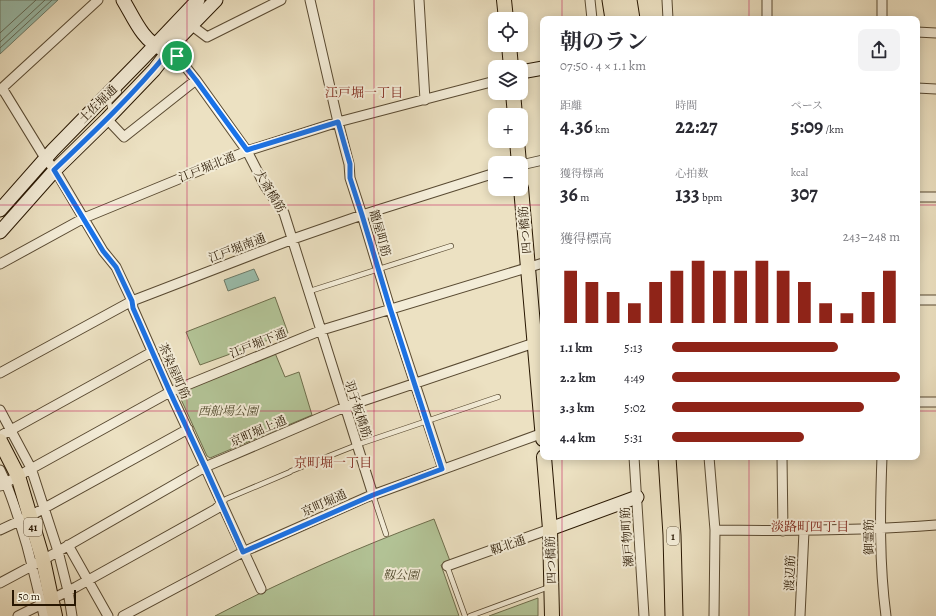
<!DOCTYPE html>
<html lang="ja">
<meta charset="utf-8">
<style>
body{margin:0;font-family:Alegreya,"Noto Serif JP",serif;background:#f2f2f3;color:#2b2b33;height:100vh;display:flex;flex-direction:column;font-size:15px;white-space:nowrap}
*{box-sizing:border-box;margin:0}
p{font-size:13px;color:#7c7c81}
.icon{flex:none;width:22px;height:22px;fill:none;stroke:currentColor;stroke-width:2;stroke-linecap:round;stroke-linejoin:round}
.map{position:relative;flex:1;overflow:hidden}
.side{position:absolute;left:540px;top:16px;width:380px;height:444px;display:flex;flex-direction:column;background:#fff;border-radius:8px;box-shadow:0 2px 10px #0003}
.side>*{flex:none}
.fabs{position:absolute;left:488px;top:12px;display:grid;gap:8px}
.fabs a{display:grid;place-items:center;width:40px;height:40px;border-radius:8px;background:#fff;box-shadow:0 2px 10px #0003;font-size:20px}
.scale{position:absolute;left:12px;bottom:10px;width:64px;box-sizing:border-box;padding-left:4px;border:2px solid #281702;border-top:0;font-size:11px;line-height:14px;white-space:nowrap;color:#281702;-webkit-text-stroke:3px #f3ecd7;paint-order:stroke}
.pin{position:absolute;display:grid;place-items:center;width:34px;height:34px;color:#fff;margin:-17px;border:2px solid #fff;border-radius:50%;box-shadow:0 1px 4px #0007}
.round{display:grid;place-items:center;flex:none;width:42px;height:42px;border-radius:8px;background:#f2f2f3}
.overview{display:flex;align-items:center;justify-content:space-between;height:68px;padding:0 20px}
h1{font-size:22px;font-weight:700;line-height:30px}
.metrics{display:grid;grid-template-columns:repeat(3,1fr);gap:6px;height:68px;padding:4px 20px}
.metrics div{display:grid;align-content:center}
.metrics b{font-size:20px;font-weight:700}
.metrics small{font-size:11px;font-weight:400}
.metrics p{font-size:11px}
.chart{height:112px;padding:8px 20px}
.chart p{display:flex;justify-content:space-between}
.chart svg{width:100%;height:72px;margin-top:4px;stroke:#8f2418;stroke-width:6}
ul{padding:0 20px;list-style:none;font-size:13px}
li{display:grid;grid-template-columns:64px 48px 1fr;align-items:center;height:30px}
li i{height:10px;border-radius:5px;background:#8f2418}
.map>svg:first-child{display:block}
.green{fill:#b3c497;stroke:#6e6e4c}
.water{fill:#9abead;stroke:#6c7b69}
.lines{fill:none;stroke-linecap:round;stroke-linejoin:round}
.shore{stroke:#616a58;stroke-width:1}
.lane-casing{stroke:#594a32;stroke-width:6}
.street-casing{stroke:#594a32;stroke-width:11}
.secondary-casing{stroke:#281702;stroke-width:15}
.primary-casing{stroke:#281702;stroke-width:16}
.highway-casing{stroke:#281702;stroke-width:19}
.lane{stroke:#f3ecd7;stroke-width:4.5}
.street{stroke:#f3ecd7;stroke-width:9}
.secondary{stroke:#f3ecd7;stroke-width:13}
.primary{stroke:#ece1c2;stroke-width:14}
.highway{stroke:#ece1c2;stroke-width:17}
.route-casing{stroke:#fff;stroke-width:8}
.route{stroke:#1a73e8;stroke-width:5}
.grid{fill:none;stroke:#c2185b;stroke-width:1;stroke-opacity:0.55}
.labels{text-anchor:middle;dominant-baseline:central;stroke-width:4;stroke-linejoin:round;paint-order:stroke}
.shield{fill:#f3ecd7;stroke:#655742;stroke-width:1}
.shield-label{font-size:11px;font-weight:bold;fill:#281702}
.street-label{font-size:12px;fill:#281702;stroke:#f3ecd7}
.park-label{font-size:12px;font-style:italic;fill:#524b2f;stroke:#f3ecd7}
.neighbourhood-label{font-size:13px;fill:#7a1f14;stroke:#f3ecd7}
</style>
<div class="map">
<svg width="936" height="616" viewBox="0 0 936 616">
<rect width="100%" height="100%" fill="#ece1c2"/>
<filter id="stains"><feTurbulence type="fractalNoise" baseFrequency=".005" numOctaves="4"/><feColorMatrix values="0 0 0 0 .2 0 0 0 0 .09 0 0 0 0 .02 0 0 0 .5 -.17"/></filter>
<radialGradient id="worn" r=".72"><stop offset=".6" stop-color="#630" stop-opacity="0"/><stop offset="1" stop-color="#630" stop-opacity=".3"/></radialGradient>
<!-- green -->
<path class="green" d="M275,297L288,333L200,365L186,332Z
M275,353L285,377L299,372L312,415L210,458L207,456L179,395L180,390Z
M434,519L450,561L441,565L459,616H215C286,579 359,547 434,519Z
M538,598V616H489Z"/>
<!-- water -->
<path class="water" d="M0,0H58L0,54Z
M254,269L259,280L228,291L224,280Z"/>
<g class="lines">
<!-- shore -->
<path class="shore" d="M0,33L36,0
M0,42L45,0
M0,48L52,0"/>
<!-- lane casing -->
<g class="lane-casing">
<path id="lane" d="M111,112L109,102L119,92
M310,291L451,246
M291,471L362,443L498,397
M373,495L386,534
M221,504L226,499L290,472
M447,566L465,616
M470,616L549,587"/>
</g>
<!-- street casing -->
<g class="street-casing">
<path id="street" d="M310,0L338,122L349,164L350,178L362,215L390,308L443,469
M419,0L425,100
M590,0L592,19
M667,0L668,19
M767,0V19
M882,0V19
M191,25L207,37L281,0
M917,32L936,33
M168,52L177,56L196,80L247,151L265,186L284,213L373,495
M2,88L45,158L55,170L103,251L116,267L132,301L133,308L170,392L205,467L261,589
M917,88L936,89
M0,90L98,0
M107,119L124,137L196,80
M521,165L543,160
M917,197H936
M0,264L84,218L247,151L338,122L495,81
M917,300H936
M0,373L132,301L293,239L362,215L495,173
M917,402H936
M0,410L31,468L58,551L68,591L72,616
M0,436L152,352
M634,457L644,616
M709,457L715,530L714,616
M782,457L783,531
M882,457C880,510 879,563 886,616
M0,470C12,494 19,520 27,546C33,569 39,593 44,616
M0,486L170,392L322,330L543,263
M0,530L30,516L188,429
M715,530C789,531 862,531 936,525
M68,545L108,616
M447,566L550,529
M0,583L43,560L205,467L345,407L543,340
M18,616L76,587L216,509L221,504
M123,616L243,552L367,497L543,433
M800,616L804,531"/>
</g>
<!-- secondary casing -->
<g class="secondary-casing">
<path id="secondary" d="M123,0C134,18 142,40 162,49
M521,72L543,68
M0,210L53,150L142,59L198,0
M0,232L55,170L107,119L154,70L178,39L216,0
M550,529L637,497"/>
</g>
<!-- primary casing -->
<g class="primary-casing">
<path id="primary" d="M504,0L506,19
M509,45L511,67
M513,93L515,115
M517,141L519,163
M521,188L543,439
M0,441L18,476L43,560L55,616
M544,457L550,529L552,616"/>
</g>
<!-- highway casing -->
<g class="highway-casing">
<path id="highway" d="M611,0L614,19
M628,0L631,19
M667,457L672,535L674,616"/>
</g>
<!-- lane -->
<use href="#lane" class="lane"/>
<!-- street -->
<use href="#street" class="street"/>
<!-- secondary -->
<use href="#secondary" class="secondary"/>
<!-- primary -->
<use href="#primary" class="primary"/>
<!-- highway -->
<use href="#highway" class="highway"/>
</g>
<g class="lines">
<!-- route casing -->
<g class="route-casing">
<path id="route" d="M168,52L177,56L196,80L247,150L338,122L350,164V178L362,215L390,308L442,469L373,495L243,552L205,467L170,392L133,308L132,301L116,267L103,251L54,170C94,132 134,94 168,52Z"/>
</g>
<!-- route -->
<use href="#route" class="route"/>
</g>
<!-- grid -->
<path class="grid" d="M187,0V616M374,0V616M562,0V19M749,0V19M0,205H543M917,205H936M0,411H543M917,411H936M562,457V616M749,457V616"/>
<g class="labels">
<!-- shield labels -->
<g class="shield">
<rect x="24" y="518" width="18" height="18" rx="3"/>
<rect x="667" y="527" width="12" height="18" rx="3"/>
</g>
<g class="shield-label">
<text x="33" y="527">41</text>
<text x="673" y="536">1</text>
</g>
<!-- street labels -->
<g class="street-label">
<text transform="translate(98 104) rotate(-45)">土佐堀通</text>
<text transform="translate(207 167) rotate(-22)">江戸堀北通</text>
<text transform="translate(270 191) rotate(59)">犬斎橋筋</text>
<text transform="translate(525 230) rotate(-95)">四つ橋筋</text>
<text transform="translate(380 233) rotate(74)">籠屋町筋</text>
<text transform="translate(237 248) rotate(-21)">江戸堀南通</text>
<text transform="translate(258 343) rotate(-22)">江戸堀下通</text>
<text transform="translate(174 371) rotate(66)">茶染屋町筋</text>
<text transform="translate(358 409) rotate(72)">羽子板橋筋</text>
<text transform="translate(258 431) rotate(-23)">京町堀上通</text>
<text transform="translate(324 503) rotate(-24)">京町堀通</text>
<text transform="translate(627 537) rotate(-94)">瀬戸物町筋</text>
<text transform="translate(869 537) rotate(-91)">御霊筋</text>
<text transform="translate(508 545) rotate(-19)">靱北通</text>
<text transform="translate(551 560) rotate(-92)">四つ橋筋</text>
<text transform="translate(790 573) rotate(-88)">渡辺筋</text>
</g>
<!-- park labels -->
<g class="park-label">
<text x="228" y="411">西船場公園</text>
<text x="401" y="575">靱公園</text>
</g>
<!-- neighbourhood labels -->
<g class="neighbourhood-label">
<text x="364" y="92">江戸堀一丁目</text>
<text x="333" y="462">京町堀一丁目</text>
<text x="810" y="526">淡路町四丁目</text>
</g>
</g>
<rect width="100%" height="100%" filter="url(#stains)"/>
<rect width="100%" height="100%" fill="url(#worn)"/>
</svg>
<div class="fabs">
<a><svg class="icon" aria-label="locate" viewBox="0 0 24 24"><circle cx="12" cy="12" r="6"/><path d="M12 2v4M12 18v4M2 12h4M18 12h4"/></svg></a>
<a><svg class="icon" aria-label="layers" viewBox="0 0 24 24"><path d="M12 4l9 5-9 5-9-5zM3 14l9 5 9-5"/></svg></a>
<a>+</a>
<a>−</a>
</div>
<div class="scale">50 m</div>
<div class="pin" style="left:177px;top:56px;background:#1e9e55"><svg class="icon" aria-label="arrive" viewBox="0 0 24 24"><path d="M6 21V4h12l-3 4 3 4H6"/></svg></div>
<section class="side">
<div class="overview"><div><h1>朝のラン</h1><p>07:50 · 4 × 1.1 km</p></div><a class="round"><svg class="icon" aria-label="share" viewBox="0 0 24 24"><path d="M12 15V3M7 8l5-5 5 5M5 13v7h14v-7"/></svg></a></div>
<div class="metrics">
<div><p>距離</p><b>4.36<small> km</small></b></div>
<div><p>時間</p><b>22:27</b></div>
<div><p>ペース</p><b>5:09<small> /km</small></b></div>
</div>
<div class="metrics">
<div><p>獲得標高</p><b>36<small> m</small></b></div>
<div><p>心拍数</p><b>133<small> bpm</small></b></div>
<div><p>kcal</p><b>307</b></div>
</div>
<div class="chart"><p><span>獲得標高</span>243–248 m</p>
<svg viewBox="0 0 160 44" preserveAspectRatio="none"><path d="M5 44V12M15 44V19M25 44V25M35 44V32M45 44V19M55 44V12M65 44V6M75 44V12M85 44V12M95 44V6M105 44V12M115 44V19M125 44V32M135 44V38M145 44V25M155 44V12"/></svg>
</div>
<ul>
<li><b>1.1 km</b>5:13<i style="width:73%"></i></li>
<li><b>2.2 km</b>4:49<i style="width:100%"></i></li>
<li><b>3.3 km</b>5:02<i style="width:84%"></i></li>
<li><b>4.4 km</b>5:31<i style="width:58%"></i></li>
</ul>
</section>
</div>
